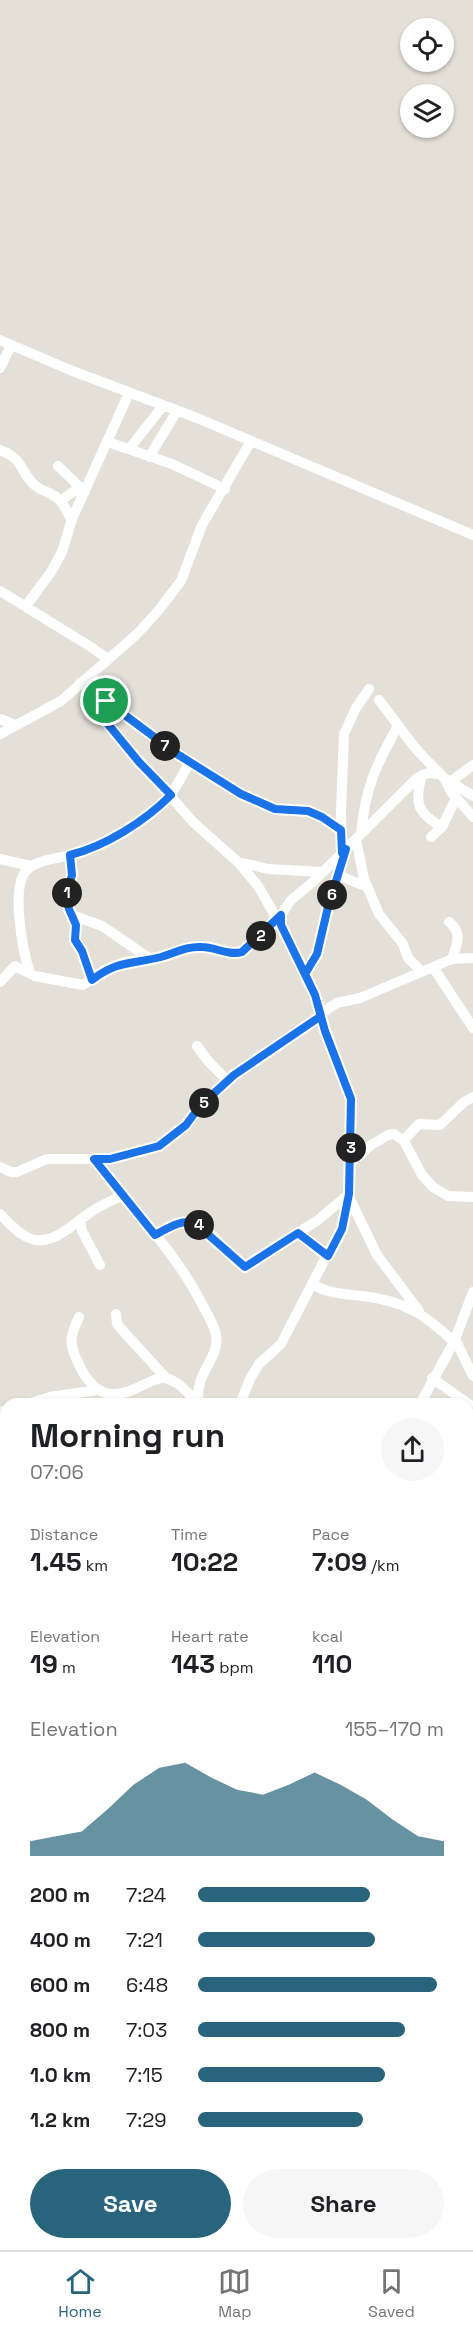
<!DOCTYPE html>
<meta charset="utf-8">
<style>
body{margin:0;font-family:"Space Grotesk",sans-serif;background:#f6f6f6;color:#202124;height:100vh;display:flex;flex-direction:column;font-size:22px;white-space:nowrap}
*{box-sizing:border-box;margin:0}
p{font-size:20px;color:#757577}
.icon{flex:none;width:33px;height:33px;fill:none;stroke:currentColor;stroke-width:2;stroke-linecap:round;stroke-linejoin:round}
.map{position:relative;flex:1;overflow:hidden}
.sheet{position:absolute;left:0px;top:1398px;width:474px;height:852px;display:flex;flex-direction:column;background:#fff;border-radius:18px 18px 0 0;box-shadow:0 2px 4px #0004}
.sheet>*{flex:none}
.fabs{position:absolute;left:400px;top:18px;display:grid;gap:12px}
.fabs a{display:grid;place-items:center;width:54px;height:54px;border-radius:50%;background:#fff;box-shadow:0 2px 4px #0004;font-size:30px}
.pin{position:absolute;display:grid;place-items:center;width:51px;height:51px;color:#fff;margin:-26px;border:3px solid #fff;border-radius:50%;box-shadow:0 2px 6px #0007}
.km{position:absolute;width:30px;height:30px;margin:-15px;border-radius:50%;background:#222;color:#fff;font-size:16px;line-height:30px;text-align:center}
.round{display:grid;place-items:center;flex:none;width:63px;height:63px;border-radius:32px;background:#f6f6f6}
.overview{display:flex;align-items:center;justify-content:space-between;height:102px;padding:0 30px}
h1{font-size:33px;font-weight:600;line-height:45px}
.metrics{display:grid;grid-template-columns:repeat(3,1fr);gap:9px;height:102px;padding:6px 30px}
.metrics div{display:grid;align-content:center}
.metrics b{font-size:26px;font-weight:600}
.metrics small{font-size:16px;font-weight:400}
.metrics p{font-size:16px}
.chart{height:168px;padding:12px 30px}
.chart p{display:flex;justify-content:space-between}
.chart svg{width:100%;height:108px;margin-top:6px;fill:#28647c;opacity:.7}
.primary-button{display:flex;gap:12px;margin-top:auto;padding:12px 30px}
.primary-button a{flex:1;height:69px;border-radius:36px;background:#28647c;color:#fff;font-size:24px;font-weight:600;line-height:69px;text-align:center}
.primary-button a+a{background:#f6f6f6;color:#202124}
ul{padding:0 30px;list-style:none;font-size:20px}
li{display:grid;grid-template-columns:96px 72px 1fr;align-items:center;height:45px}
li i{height:15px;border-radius:8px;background:#28647c}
.tab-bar{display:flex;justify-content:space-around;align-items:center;height:84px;border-top:2px solid #e0e0e0;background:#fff;font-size:16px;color:#757577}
.tab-bar a{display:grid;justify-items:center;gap:3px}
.tab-bar .selected{color:#28647c}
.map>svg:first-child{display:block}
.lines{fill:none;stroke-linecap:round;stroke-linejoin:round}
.minor{stroke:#fff;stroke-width:10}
.route-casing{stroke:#fff;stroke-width:12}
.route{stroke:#1a73e8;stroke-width:8}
</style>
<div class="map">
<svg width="473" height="2250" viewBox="0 0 473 2250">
<rect width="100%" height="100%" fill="#e4e0d8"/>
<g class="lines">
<!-- minor -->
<path class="minor" d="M0,340L70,370L197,418L473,535
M0,368L11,345
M108,442L172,464L225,489
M129,449L163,406
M0,450C26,460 19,473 36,486C41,491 47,491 53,495C63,500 67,512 72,521
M149,457L177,411
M58,466L85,492
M60,501L80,487
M0,591L91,647L108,659
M26,606L51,572L62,552L72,519L129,393
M80,683L98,693L115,710L177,754L241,794L275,809L307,811L323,817L341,830
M379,700L416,749L444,778L473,796
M106,701L105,718L112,729L193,822L239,863L258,886L277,919
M0,719L15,725
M0,734L61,701L137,634L158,611L181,581L202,525L251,441
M422,775C414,803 417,813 442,827
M444,778L452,793L473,817
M450,782L473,765
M361,834C365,788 376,765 398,726
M431,837L442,827L456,798
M356,839L364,879L379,914L403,944L408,958L422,972
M342,853L341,811L344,734L356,708L369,689
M71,855L72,875L66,896L69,909L77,925L75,940L82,951L92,980
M0,859L31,866
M238,862L268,869L322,872
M338,875L367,887
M72,915L102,926L149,958
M449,922C463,933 457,944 452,959
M433,967L473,1028
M30,973C23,952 10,886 27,870C39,858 64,858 79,853C107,843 154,818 171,794C178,784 184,772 190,762
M305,974L317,954L328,907L345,852
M0,982L15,966L35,976L83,985L103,971L125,962L159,957L195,946L209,947L236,954L242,952L281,915
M320,1014L337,1003L360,998L452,959L473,958
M197,1046L208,1061L228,1081
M404,1140L419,1124L440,1125L464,1102L473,1097
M94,1159C102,1167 106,1176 113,1185C146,1223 180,1260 203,1306C208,1315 214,1325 216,1335C220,1360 193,1373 199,1404
M351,1163L371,1145L388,1135L394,1134L404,1141L422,1175L433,1187L448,1196L473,1197
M0,1167L11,1172H17L47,1159H110L159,1146L186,1125L200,1106L234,1075L321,1016
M349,1197L377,1255L419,1311
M0,1214C8,1222 18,1234 29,1238C52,1248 74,1223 91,1212C101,1205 112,1200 124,1195
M80,1220L82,1231L100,1265
M298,1233L328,1256
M155,1235C194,1214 198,1220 227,1251C232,1257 237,1263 245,1267L318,1220L349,1194
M313,1285C330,1294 345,1294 363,1296C404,1301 425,1314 454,1342
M116,1314L117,1324L123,1331L166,1378
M79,1317C69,1338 69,1344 79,1365C95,1397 113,1401 143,1385C150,1382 157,1377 165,1378C179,1381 189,1394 198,1404
M455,1339L473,1376
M432,1378L473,1407
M27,1404L50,1397L98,1390
M240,1404L250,1379L259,1364L281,1344L325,1259L338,1240L347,1211L350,1189L351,1099L325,1031L315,995L281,925V915L291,900L313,882L417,778L428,773L440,774
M420,1404L454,1342L473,1292
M0,1412L6,1410
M0,1497L6,1506
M468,1539L473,1543
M0,1599L6,1604
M468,1646L473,1637
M468,1669L473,1672
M0,1707L6,1712
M0,1729L6,1728
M0,1763L6,1753
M0,1829L6,1832
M468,1829L473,1834
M468,1883L473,1884
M0,1945H6
M0,1994L6,1997
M468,2013L473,2009
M468,2021L473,2028
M468,2135L473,2128
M0,2180L6,2182
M468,2204L473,2217
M79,2244L82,2250
M234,2244L235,2250
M338,2244L343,2250
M388,2244L406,2250
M98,2250L104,2244
M364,2250L374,2244"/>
</g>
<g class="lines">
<!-- route casing -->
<g class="route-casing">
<path id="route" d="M106,701L105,718L107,723L139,762L171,795C145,821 106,846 70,855L72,875L66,896L69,909L76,925L75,940L82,951L92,980C117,960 134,964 161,957C175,953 187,946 202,947C215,947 229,956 242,952L281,915V925L315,995L325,1031L351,1099L349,1194L342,1229L328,1256L298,1233L245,1267L195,1223C181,1219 168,1228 155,1235L94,1159H110L159,1146L186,1125L200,1106L234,1075L321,1016L315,995L305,974L317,954L328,907L346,849L342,853L341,830L322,817L308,811L275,809L241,794L177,754L106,701"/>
</g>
<!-- route -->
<use href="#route" class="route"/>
</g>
</svg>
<div class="fabs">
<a><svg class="icon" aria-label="locate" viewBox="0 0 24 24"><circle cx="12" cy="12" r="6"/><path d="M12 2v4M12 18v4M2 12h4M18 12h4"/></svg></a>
<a><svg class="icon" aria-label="layers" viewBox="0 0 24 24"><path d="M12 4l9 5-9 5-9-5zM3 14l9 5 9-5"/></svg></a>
</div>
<div class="pin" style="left:106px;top:701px;background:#1e9e55"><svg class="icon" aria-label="arrive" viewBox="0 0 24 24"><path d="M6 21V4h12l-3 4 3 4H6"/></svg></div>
<b class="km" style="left:67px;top:893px">1</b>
<b class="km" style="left:261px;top:936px">2</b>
<b class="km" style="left:351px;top:1148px">3</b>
<b class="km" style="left:199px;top:1225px">4</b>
<b class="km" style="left:204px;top:1103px">5</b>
<b class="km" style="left:332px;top:895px">6</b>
<b class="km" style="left:165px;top:746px">7</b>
<section class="sheet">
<div class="overview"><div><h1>Morning run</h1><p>07:06</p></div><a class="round"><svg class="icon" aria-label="share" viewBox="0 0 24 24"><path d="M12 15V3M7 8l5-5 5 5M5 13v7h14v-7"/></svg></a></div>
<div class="metrics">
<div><p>Distance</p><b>1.45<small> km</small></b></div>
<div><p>Time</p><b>10:22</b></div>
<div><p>Pace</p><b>7:09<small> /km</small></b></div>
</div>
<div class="metrics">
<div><p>Elevation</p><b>19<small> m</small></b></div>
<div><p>Heart rate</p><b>143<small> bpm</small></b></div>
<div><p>kcal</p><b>110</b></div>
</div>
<div class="chart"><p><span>Elevation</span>155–170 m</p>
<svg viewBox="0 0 160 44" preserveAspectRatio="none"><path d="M0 44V38L10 36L20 34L30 25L40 15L50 8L60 6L70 12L80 17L90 19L100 15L110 10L120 15L130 21L140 29L150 36L160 38V44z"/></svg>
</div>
<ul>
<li><b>200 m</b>7:24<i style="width:70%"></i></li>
<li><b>400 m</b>7:21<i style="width:72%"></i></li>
<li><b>600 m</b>6:48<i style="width:97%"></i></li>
<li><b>800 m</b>7:03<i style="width:84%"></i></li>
<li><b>1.0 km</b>7:15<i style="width:76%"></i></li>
<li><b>1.2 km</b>7:29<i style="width:67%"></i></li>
</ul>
<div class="primary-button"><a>Save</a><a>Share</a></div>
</section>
</div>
<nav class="tab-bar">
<a class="selected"><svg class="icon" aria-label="home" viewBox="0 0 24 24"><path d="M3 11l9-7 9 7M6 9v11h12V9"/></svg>Home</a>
<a><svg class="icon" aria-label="map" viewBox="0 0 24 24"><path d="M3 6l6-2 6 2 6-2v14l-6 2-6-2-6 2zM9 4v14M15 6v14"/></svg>Map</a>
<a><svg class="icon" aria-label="saved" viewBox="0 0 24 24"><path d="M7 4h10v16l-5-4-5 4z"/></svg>Saved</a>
</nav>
